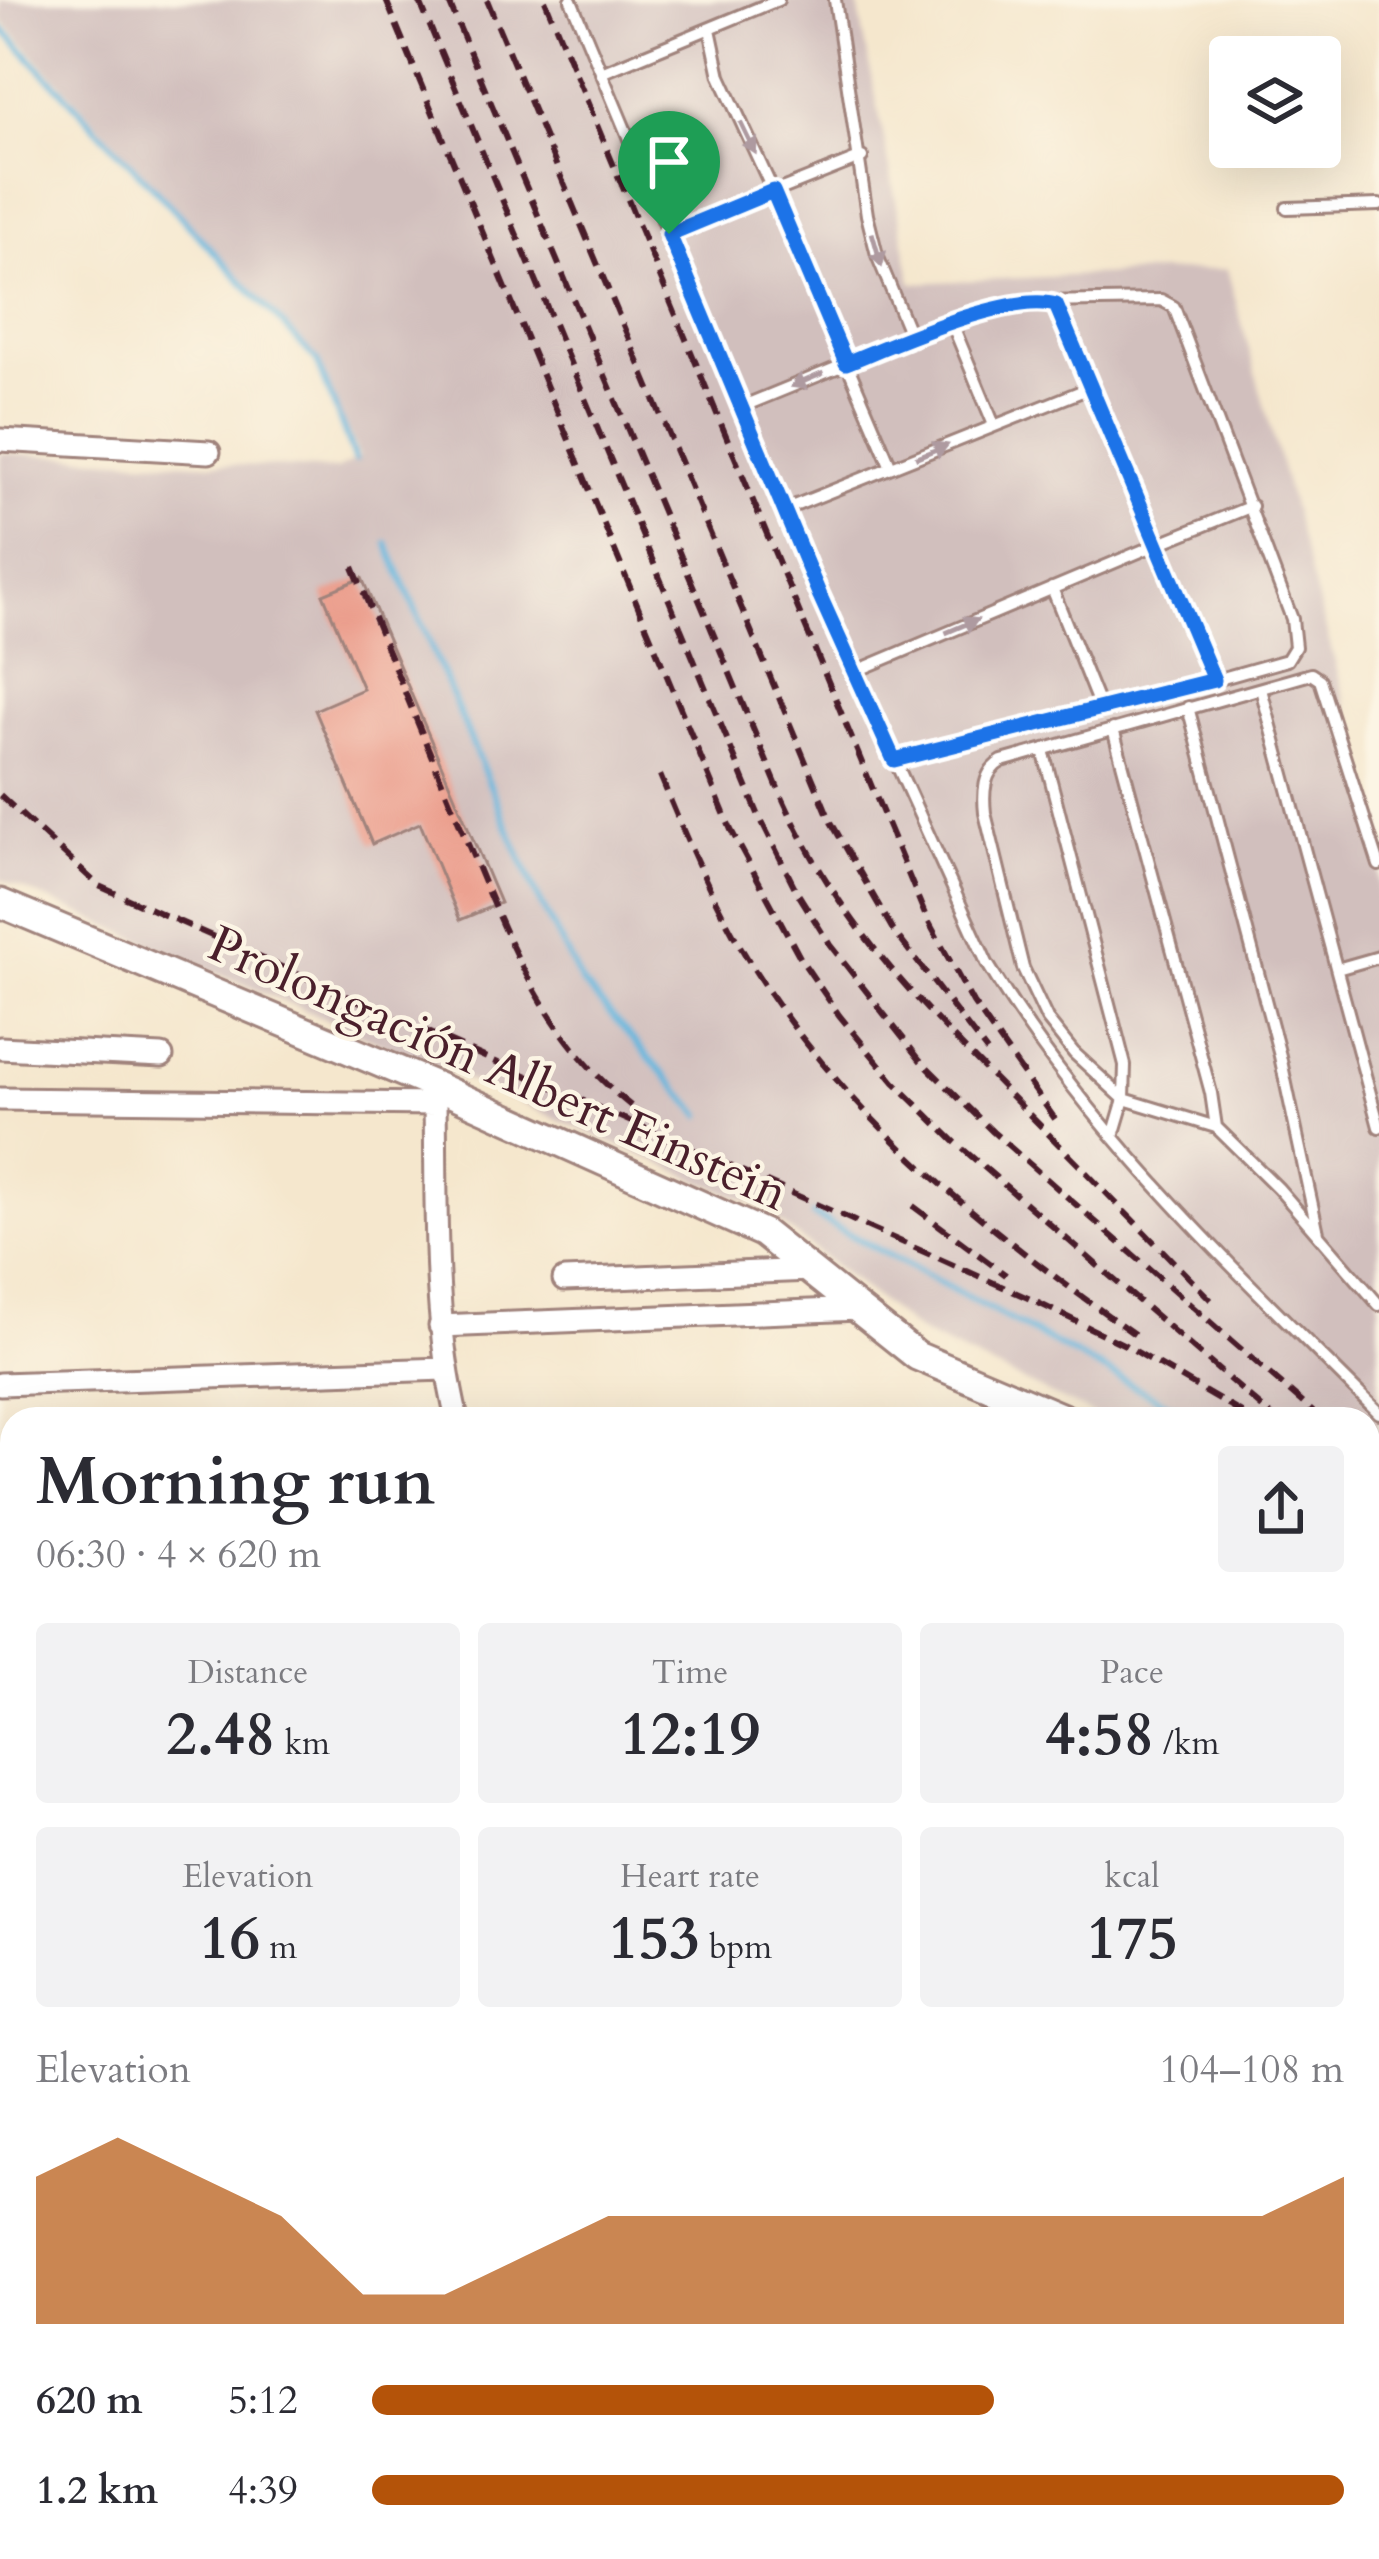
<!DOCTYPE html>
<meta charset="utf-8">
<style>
body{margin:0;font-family:Cardo,serif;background:#f2f2f3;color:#2b2b33;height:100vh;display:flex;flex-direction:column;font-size:45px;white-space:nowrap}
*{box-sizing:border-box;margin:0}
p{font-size:39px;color:#7c7c81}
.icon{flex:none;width:66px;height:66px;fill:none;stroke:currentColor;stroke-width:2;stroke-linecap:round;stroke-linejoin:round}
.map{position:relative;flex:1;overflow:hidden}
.sheet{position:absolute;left:0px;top:1407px;width:1380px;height:1152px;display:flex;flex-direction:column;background:#fff;border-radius:36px 36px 0 0;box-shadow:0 12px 48px #0002}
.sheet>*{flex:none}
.buttons{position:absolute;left:1209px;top:36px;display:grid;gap:24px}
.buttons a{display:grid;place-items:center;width:132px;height:132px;border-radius:12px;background:#fff;box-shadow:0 12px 48px #0002;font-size:60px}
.pin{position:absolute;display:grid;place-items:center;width:102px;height:102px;color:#fff;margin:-123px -51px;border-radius:50% 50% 50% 0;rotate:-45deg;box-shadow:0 0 12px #0007}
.pin .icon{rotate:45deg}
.round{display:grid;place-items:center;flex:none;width:126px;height:126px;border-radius:12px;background:#f2f2f3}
.headline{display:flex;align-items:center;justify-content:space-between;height:204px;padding:0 36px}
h1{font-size:66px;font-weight:800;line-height:90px}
.metrics{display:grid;grid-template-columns:repeat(3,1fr);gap:18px;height:204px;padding:12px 36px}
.metrics div{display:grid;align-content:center;border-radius:12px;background:#f2f2f3;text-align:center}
.metrics b{font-size:60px;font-weight:800}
.metrics small{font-size:33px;font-weight:400}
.metrics p{font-size:33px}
.chart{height:336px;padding:24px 36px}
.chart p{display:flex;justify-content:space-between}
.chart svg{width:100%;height:216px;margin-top:12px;fill:#b45309;opacity:.7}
ul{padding:0 36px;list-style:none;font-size:39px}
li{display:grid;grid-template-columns:192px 144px 1fr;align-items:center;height:90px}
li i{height:30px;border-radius:15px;background:#b45309}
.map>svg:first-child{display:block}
.industrial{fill:#d1bfbd}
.green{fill:#93dd99;stroke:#6e7e62;stroke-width:3}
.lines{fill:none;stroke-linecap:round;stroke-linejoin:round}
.stream{stroke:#61b4dd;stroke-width:6}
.building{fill:#eb9d8c}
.lane-casing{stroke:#a0837c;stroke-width:16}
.street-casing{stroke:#a0837c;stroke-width:27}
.secondary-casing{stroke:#a0837c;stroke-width:33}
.lane{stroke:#fff;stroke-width:10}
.street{stroke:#fff;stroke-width:21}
.secondary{stroke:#fff;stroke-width:27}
.rail{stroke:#4a1f2b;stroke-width:6;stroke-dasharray:18 9;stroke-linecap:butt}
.oneway{fill:#ae9aa0}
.route-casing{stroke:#fff;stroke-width:24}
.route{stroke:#1a73e8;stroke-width:15}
.labels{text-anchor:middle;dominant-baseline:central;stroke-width:9;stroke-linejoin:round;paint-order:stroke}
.street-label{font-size:51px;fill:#4a1f2b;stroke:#fcf5e5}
</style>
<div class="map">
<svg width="1379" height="2559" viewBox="0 0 1379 2559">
<rect width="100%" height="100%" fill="#fcf5e5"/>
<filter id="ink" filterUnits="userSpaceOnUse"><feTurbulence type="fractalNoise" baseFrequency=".00833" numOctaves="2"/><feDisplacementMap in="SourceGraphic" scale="24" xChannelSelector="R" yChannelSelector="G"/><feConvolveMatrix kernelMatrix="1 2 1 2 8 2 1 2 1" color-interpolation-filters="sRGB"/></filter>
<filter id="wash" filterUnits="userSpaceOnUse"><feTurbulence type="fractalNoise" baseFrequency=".004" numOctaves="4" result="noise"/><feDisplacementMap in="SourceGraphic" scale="48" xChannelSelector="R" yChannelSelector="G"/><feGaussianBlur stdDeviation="2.7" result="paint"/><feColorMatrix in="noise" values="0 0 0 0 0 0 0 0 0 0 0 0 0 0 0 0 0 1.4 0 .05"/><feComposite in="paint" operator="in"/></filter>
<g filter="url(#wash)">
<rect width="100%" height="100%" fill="#f5e7cd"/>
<!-- industrial -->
<path class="industrial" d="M0,0H857L912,283L1227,269L1379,823V1611L1368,1602V1419H1103L920,1333L759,1206L0,879V453L336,470L360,457L312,356L0,18Z"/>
<!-- green -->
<path class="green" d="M1379,2543V2559H1015L1368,2547Z"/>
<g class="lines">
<!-- stream -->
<path class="stream" d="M0,26L317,361L355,460
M387,543L537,896L582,983L701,1115
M813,1215L1196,1419
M1368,1550L1379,1559"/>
</g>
<g id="blocks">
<!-- building -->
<path class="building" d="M362,578L500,903L460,920L420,823L372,844L315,710L363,689L323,594Z"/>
</g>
</g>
<g filter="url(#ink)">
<use href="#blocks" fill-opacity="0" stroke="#a0837c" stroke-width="3"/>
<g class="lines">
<!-- lane casing -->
<g class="lane-casing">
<path id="lane" d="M571,0L820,596L987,963C1090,1135 1238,1272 1379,1413
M835,0L867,215L877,255L911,337
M710,29L720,76L773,191L891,467
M601,73L778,0
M1287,208L1379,205
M669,234L862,157
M951,321L994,425
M741,407L951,321L1038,302L1161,300L1174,307L1292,619L1295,647L1287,660L1137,702L894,760
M784,510L1092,387
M1052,588L1101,710
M854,672L1158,544L1056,305
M1214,680L1158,544L1252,506
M1261,689L1379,1127
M1188,707L1280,1056L1318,1233
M1113,729L1211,1093L1216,1127
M1043,750L1125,1065L1124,1099L1113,1136
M1379,865L1320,680L1311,674L1002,761C983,771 983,794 985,813L1023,968L1047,1019L1074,1053L1124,1099L1216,1127L1278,1188L1379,1305
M1337,969L1379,957
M0,1985L12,1984
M1368,2016H1379"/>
</g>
<!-- street casing -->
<g class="street-casing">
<path id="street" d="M0,440L209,452
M0,1048L162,1056
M439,1092L435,1104C437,1209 432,1316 457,1419
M0,1099L435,1104
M564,1280L811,1270
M440,1326L859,1309
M0,1384L445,1369
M0,1471H12
M0,1609L12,1608
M0,1821L12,1820
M0,2158H12
M0,2332L12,2331
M1368,2434L1379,2471
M1368,2531L1379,2530
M802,2547L805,2559
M0,2549L62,2547
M920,2559L1109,2547"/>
</g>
<!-- secondary casing -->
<g class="secondary-casing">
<path id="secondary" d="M0,903L440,1088L763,1233L917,1356L1065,1419
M1368,1629L1379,1638
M0,1888L12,1931
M203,2547L206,2559"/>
</g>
<!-- lane -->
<use href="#lane" class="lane"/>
<!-- street -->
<use href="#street" class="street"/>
<!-- secondary -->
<use href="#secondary" class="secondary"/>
<!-- rail -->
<path class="rail" d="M386,0L731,830L802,961L839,1015L894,1082L956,1143L1274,1418
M419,0L759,816L797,892L830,945L920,1060L993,1132L1321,1419
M448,0L777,786C839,927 914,997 1019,1104C1083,1169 1147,1235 1211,1300
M487,0L831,822L893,930L987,1052
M545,0L926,917L973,1003L1060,1126
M353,567C387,649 421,731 455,813C504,928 540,1042 647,1118
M660,775C689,846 719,916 761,980C857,1128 995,1236 1137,1336
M0,795L99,886L1028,1298L1125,1345L1252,1419
M913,1206L1006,1275
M1368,1470L1379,1482"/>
</g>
<!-- one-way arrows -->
<defs><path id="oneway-solid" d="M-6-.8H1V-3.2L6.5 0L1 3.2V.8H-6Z" transform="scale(3)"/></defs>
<g class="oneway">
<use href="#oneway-solid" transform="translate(748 138) rotate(64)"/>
<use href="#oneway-solid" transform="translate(877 250) rotate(74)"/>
<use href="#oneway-solid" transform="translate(807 380) rotate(157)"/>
<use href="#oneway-solid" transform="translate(932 451) rotate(-22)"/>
<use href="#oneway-solid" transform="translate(962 626) rotate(-23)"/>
</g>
</g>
<g class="lines" filter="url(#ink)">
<!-- route casing -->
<g class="route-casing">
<path id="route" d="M773,191L846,363C891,345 1011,291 1056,305L1214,680L894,760L820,596L669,234Z"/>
</g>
<!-- route -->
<use href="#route" class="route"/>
</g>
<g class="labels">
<!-- street labels -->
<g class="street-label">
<text transform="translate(498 1069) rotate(24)">Prolongación Albert Einstein</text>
</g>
</g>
</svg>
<div class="buttons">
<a><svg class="icon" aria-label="layers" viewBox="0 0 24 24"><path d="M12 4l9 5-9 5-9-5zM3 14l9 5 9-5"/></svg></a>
</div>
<div class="pin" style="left:669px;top:234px;background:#1e9e55"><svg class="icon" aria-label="arrive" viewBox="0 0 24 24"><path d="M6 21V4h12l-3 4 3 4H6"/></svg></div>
<section class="sheet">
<div class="headline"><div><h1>Morning run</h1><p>06:30 · 4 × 620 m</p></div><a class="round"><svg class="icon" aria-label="share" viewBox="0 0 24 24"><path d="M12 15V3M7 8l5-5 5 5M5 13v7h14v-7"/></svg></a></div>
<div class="metrics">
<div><p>Distance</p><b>2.48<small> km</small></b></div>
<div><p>Time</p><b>12:19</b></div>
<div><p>Pace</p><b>4:58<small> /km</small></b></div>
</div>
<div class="metrics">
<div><p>Elevation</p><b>16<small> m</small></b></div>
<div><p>Heart rate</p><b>153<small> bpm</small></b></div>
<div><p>kcal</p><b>175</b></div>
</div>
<div class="chart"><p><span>Elevation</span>104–108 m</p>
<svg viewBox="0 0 160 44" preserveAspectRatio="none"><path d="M0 44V14L10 6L20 14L30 22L40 38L50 38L60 30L70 22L80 22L90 22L100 22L110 22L120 22L130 22L140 22L150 22L160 14V44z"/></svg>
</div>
<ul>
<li><b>620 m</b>5:12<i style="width:64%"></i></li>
<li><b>1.2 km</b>4:39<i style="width:100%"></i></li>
</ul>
</section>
</div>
